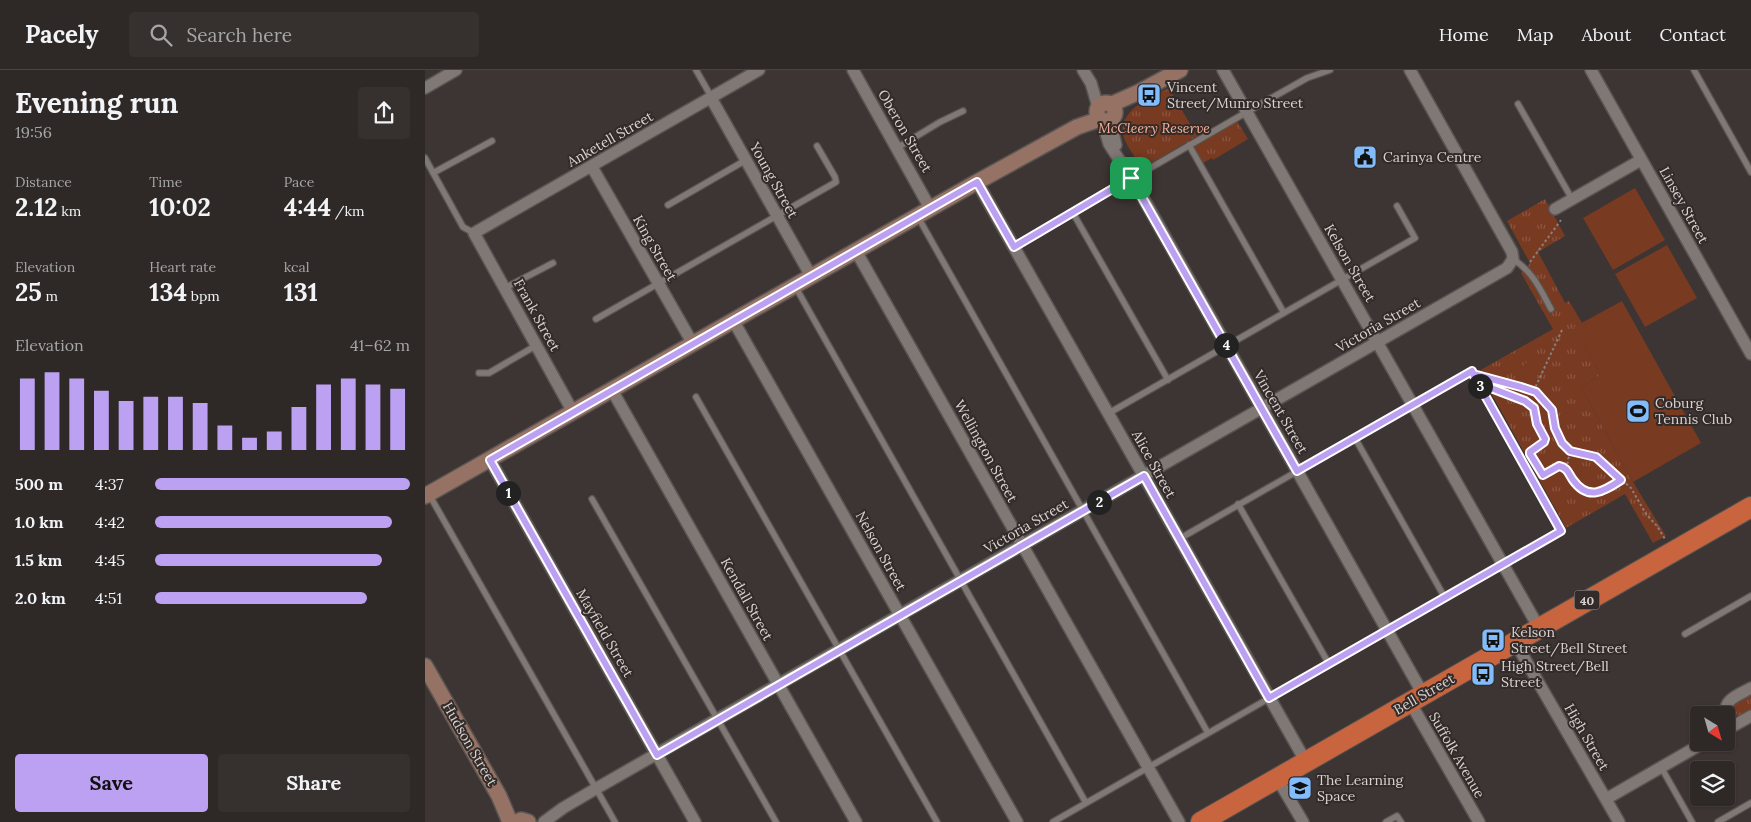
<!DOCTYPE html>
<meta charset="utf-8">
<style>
body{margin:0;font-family:Lora,serif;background:#36302e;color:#f1f3f6;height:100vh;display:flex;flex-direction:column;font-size:19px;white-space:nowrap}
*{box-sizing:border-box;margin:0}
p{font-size:16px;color:#a7a6a7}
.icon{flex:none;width:28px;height:28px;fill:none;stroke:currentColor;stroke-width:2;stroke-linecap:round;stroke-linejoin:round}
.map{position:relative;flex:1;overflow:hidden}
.side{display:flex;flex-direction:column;background:#2e2826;width:425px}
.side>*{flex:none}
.needle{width:32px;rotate:143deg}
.buttons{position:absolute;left:1265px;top:636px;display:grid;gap:10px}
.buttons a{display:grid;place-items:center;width:45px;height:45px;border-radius:5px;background:#2e2826;box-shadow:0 1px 4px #0004,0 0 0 1px #494443;font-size:25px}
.pin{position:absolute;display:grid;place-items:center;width:42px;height:42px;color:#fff;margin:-21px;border-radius:10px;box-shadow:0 2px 8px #0006}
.km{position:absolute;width:25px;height:25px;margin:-12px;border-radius:50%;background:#222;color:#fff;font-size:14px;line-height:25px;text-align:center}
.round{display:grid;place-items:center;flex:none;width:52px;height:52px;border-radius:5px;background:#36302e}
.overview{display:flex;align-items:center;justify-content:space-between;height:85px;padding:0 15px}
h1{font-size:28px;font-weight:700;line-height:38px}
.metrics{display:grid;grid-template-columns:repeat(3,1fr);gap:8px;height:85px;padding:5px 15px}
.metrics div{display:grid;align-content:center}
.metrics b{font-size:25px;font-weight:700}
.metrics small{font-size:14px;font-weight:400}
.metrics p{font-size:14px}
.chart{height:140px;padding:10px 15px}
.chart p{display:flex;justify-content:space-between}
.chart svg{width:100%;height:90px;margin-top:5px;stroke:#bca0f2;stroke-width:6}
.action{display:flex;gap:10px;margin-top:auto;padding:10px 15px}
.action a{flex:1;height:58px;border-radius:5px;background:#bca0f2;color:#111;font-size:20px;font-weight:700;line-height:58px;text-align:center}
.action a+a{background:#36302e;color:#f1f3f6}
ul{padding:0 15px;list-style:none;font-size:16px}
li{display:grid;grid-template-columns:80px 60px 1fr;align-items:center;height:38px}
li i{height:12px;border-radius:6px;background:#bca0f2}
header{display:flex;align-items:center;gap:30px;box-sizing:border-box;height:70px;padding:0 25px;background:#2e2826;border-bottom:1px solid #494443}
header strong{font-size:24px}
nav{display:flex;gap:28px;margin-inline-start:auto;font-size:18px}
.search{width:350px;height:45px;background:#36302e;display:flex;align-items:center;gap:12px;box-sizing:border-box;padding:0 18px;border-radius:5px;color:#a7a6a7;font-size:19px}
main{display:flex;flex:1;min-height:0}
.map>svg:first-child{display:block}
.grass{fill:url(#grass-tufts)}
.pitch{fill:#793a22}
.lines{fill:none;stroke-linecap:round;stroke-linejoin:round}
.lane-casing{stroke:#595451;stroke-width:8}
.street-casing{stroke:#595451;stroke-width:14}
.secondary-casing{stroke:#595451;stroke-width:18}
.highway-casing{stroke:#595451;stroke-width:22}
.path{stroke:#87807e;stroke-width:2;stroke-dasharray:2.5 2.5;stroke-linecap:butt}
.lane{stroke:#807875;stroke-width:5.5}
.street{stroke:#807875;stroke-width:11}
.secondary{stroke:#967264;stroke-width:15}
.highway{stroke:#c9653e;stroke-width:20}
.route-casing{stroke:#fff;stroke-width:10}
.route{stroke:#bca0f2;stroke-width:6}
.labels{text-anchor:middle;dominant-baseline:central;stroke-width:4;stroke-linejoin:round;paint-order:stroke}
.shield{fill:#322b29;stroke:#a6a19f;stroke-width:1}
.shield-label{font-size:12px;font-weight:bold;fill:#d8d3d1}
.poi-label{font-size:14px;fill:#d8d3d1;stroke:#322b29;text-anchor:start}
.park-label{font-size:14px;font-style:italic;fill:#f6b197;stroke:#322b29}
.street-label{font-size:14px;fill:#d8d3d1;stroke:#322b29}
</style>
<header>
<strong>Pacely</strong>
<div class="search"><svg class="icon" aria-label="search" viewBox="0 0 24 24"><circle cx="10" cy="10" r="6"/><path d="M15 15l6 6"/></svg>Search here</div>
<nav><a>Home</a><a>Map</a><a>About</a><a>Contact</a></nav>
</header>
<main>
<section class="side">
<div class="overview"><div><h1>Evening run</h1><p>19:56</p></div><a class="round"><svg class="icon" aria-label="share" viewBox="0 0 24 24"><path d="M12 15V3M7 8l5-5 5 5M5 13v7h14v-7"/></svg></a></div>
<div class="metrics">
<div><p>Distance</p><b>2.12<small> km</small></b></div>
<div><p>Time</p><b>10:02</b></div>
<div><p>Pace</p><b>4:44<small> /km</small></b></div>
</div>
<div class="metrics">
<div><p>Elevation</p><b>25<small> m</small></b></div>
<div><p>Heart rate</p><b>134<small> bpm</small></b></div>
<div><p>kcal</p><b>131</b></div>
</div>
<div class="chart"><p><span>Elevation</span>41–62 m</p>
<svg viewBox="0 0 160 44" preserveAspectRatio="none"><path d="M5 44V9M15 44V6M25 44V9M35 44V15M45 44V20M55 44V18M65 44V18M75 44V21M85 44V32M95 44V38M105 44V35M115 44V23M125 44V12M135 44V9M145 44V12M155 44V14"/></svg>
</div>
<ul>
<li><b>500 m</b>4:37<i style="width:100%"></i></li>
<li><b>1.0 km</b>4:42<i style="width:93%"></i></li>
<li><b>1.5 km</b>4:45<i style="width:89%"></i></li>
<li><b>2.0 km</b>4:51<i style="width:83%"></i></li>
</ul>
<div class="action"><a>Save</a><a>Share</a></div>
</section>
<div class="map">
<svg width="1326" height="752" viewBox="0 0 1326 752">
<defs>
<pattern id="grass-tufts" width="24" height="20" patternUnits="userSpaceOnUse" patternTransform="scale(1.25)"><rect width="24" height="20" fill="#793a22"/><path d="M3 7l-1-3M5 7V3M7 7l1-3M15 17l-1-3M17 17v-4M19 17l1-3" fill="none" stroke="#8b5641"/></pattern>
</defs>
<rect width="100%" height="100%" fill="#3d3533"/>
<!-- grass -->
<path class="grass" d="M744,18L772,66L717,98C712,89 699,73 698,64C694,39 727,27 744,18Z
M812,51L823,69L788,90L787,88L778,93L769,78V75Z
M1120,129L1140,166L1113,182L1140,233L1144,231L1157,253L1150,258L1176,305L1156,317L1208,412L1241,466L1228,473L1200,424L1141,458L1054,301L1128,259L1096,203L1101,199L1105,193L1082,151Z
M1326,623V642L1314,648L1308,640L1310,634L1314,630Z"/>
<!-- pitch -->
<path class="pitch" d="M1210,118L1240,170L1188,200L1158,148Z
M1242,175L1272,228L1220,257L1190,204Z
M1197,231L1276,373L1208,412L1156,317L1176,305L1149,257Z
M1106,289L1115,300L1113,304L1102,315L1096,313L1088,304Z"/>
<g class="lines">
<!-- lane casing -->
<g class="lane-casing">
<path id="lane" d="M271,0L287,28
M1269,0L1326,102
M1093,34L1147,129
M764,75L859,243
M472,78L515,52L538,41
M0,88L38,157L49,163
M8,103L67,71
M243,135L321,90
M648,143L743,310
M493,147L783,663
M589,177L834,35L882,8L905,0
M1088,189C1108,202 1115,219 1126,239
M370,216L661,733
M80,218L128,193
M171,249L411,112L410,107L392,76
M54,303H64L112,275
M271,327L512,752
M684,343L990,168L972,136
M930,368L1020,528
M5,426L190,752
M167,429L351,752
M813,434L904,594
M1260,564L1326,526
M1236,697L1267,752
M628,752L1136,461L1047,301L754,469
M961,752L972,746L976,752
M1293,752L1326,733"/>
</g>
<!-- street casing -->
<g class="street-casing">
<path id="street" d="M428,0L505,138
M658,0L666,13L673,37
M798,0L1114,558
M1166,0L1326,284
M0,18L31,0
M286,28L386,206
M688,48V62L691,75
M677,50L684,74L712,117L998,624
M167,97L268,274
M552,112L881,692
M1130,139L1216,90
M431,181L754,752
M308,250L592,752
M187,320L431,752
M148,342L49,163L334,0
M65,390L270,752
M1090,572L1194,752
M985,632L1054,752
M1301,645C1298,629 1314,625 1326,618
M1301,660L1326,646
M852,708L878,752
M1181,729L1280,672
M119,752L138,738L172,718L1082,198L1088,189L1087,182L985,0"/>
</g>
<!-- secondary casing -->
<g class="secondary-casing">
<path id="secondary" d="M672 42a9 9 0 1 1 18 0a9 9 0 1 1-18 0Z
M687,34L714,22L755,0
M0,426L552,112L652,57L675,49
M0,596L74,726L85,752
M92,752L96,750L103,752"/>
</g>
<!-- highway casing -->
<g class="highway-casing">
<path id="highway" d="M776,752L1326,437"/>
</g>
<!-- path -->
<path class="path" d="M1105,192L1136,150
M1137,260L1110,318L1111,322L1127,340L1130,358L1142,378L1148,383L1171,387L1206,418L1221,444L1232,456L1240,469
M1060,307L1097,317L1110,322
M1067,318L1100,331L1111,340L1112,354L1120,369L1119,372L1105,382V384L1118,405L1134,396L1140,398C1144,403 1147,409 1151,414C1165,431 1182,420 1196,410
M1142,399L1143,389L1147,382"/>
<!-- lane -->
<use href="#lane" class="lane"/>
<!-- street -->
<use href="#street" class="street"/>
<!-- secondary -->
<use href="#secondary" class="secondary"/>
<!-- highway -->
<use href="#highway" class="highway"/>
</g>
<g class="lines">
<!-- route casing -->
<g class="route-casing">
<path id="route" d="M706,108L589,177L552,112L65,390L232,685L719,406L844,628L1136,461L1053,313L1048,304L1096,317L1111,322L1127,340L1130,358L1137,373L1145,381L1171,387L1196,410C1178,422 1163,431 1148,410C1143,403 1143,398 1134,396L1118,405L1105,384V382L1119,372L1120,369L1112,354L1109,338L1100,331L1053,313L1047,301L872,401L706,108"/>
</g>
<!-- route -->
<use href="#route" class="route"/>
</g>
<!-- icons -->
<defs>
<g id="bus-square" transform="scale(1.25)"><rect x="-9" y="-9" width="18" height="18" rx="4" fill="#82bcfa" stroke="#322b29"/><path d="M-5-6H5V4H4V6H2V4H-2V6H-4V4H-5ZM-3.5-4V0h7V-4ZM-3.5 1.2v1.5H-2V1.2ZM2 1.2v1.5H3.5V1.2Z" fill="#111"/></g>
<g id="civic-square" transform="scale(1.25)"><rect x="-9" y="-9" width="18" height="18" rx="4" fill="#82bcfa" stroke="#322b29"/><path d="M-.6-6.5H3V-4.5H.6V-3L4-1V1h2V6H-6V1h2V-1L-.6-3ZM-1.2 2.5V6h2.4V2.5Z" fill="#111"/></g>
<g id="stadium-square" transform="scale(1.25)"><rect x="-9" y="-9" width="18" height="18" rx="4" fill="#82bcfa" stroke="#322b29"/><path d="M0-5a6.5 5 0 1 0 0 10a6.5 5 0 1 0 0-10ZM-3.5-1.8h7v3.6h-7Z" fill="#111"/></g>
<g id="school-square" transform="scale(1.25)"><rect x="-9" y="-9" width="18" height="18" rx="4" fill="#82bcfa" stroke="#322b29"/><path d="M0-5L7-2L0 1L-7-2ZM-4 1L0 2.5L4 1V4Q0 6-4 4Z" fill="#111"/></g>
</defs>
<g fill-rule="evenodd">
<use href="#bus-square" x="724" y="25"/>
<use href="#civic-square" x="940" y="87"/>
<use href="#stadium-square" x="1213" y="341"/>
<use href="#bus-square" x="1068" y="570"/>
<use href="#bus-square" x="1058" y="604"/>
<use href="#school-square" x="875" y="718"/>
</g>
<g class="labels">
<!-- shield labels -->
<rect class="shield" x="1149.5" y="520.5" width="25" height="19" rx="4"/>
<g class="shield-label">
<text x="1162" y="530">40</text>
</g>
<!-- poi labels -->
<g class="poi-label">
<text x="742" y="17">Vincent<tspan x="742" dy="16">Street/Munro Street</tspan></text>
<text x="958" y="87">Carinya Centre</text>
<text x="1230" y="333">Coburg<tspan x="1230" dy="16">Tennis Club</tspan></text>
<text x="1086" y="562">Kelson<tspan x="1086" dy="16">Street/Bell Street</tspan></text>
<text x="1076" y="596">High Street/Bell<tspan x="1076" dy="16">Street</tspan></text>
<text x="892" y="710">The Learning<tspan x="892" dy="16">Space</tspan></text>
</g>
<!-- park labels -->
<g class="park-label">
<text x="729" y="58">McCleery Reserve</text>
</g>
<!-- street labels -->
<g class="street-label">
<text transform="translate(480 61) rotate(60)">Oberon Street</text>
<text transform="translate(185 69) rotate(-30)">Anketell Street</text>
<text transform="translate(349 110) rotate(61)">Young Street</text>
<text transform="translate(1259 135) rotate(61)">Linsey Street</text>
<text transform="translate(230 178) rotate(60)">King Street</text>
<text transform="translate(925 193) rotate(60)">Kelson Street</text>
<text transform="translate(112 245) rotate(61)">Frank Street</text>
<text transform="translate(953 255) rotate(-30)">Victoria Street</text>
<text transform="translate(856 342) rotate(60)">Vincent Street</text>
<text transform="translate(561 381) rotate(61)">Wellington Street</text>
<text transform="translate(729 394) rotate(61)">Alice Street</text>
<text transform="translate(601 456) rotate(-30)">Victoria Street</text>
<text transform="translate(456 481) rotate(61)">Nelson Street</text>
<text transform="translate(322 529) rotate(61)">Kendall Street</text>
<text transform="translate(180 563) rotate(60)">Mayfield Street</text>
<text transform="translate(999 624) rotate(-30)">Bell Street</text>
<text transform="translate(1162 667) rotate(60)">High Street</text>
<text transform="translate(45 674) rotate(60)">Hudson Street</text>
<text transform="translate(1032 685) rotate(60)">Suffolk Avenue</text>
</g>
</g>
</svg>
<div class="buttons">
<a><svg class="needle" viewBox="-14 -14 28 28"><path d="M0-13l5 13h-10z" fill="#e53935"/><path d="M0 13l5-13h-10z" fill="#a7a6a7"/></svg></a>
<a><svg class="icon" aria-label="layers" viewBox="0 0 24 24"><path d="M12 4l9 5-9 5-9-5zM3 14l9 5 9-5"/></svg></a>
</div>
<div class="pin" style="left:706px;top:108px;background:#1e9e55"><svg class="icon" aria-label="arrive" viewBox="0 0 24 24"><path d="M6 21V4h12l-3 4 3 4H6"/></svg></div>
<b class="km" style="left:83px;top:423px">1</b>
<b class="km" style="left:674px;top:432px">2</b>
<b class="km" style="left:1055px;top:316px">3</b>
<b class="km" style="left:801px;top:275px">4</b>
</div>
</main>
